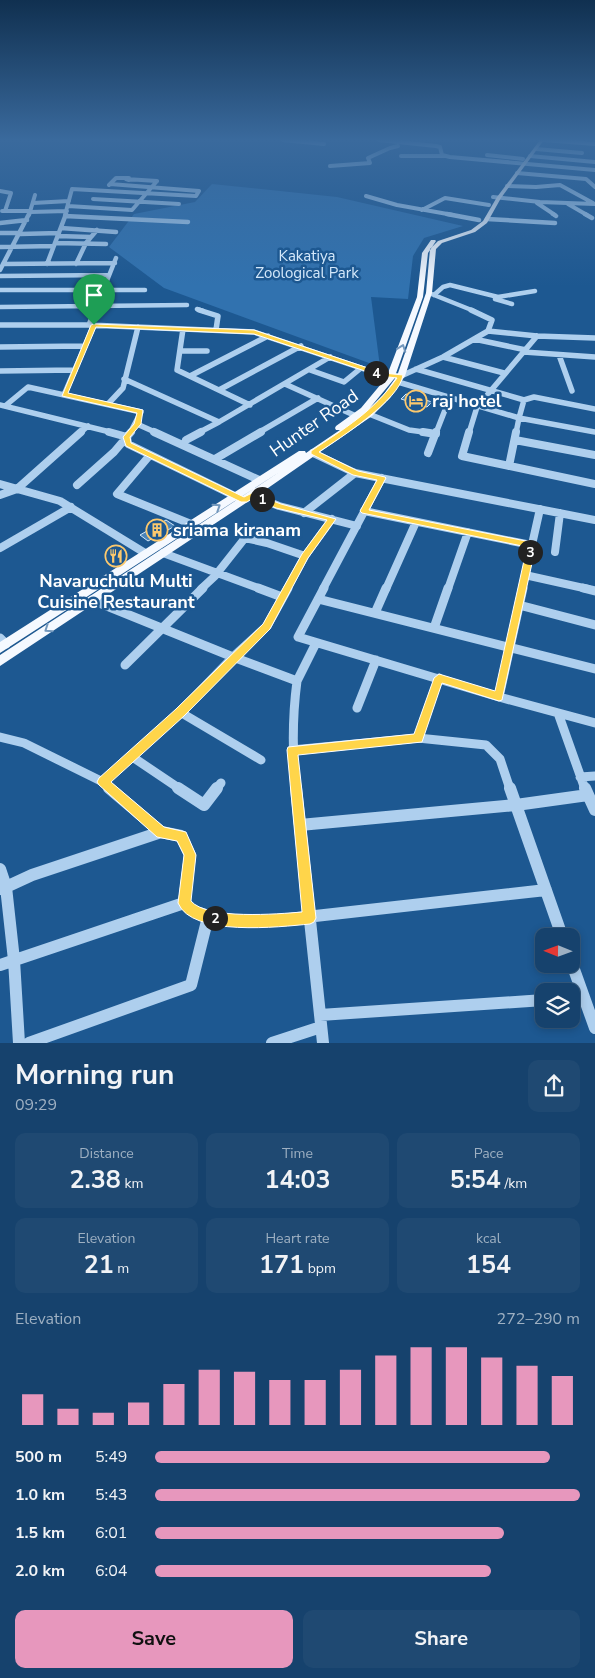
<!DOCTYPE html>
<meta charset="utf-8">
<style>
body{margin:0;font-family:"Nunito Sans",sans-serif;background:#1f4972;color:#f1f3f6;height:100vh;display:flex;flex-direction:column;font-size:19px;white-space:nowrap}
*{box-sizing:border-box;margin:0}
p{font-size:16px;color:#9eb0c2}
.icon{flex:none;width:28px;height:28px;fill:none;stroke:currentColor;stroke-width:2;stroke-linecap:round;stroke-linejoin:round}
.map{position:relative;height:1043px;overflow:hidden}
.panel{display:flex;flex-direction:column;background:#16426d;flex:1}
.panel>*{flex:none}
.needle{width:32px;rotate:271deg}
.tools{position:absolute;left:535px;top:928px;display:grid;gap:10px}
.tools a{display:grid;place-items:center;width:45px;height:45px;border-radius:10px;background:#16426d;box-shadow:0 2px 8px #0003,0 0 0 1px #355b80;font-size:25px}
.pin{position:absolute;display:grid;place-items:center;width:42px;height:42px;color:#fff;margin:-51px -21px;border-radius:50% 50% 50% 0;rotate:-45deg;box-shadow:0 0 5px #0007}
.pin .icon{rotate:45deg}
.km{position:absolute;width:25px;height:25px;margin:-12px;border-radius:50%;background:#222;color:#fff;font-size:14px;line-height:25px;text-align:center}
.round{display:grid;place-items:center;flex:none;width:52px;height:52px;border-radius:10px;background:#1f4972}
.head{display:flex;align-items:center;justify-content:space-between;height:85px;padding:0 15px}
h1{font-size:28px;font-weight:700;line-height:38px}
.metrics{display:grid;grid-template-columns:repeat(3,1fr);gap:8px;height:85px;padding:5px 15px}
.metrics div{display:grid;align-content:center;border-radius:10px;background:#1f4972;text-align:center}
.metrics b{font-size:25px;font-weight:700}
.metrics small{font-size:14px;font-weight:400}
.metrics p{font-size:14px}
.chart{height:140px;padding:10px 15px}
.chart p{display:flex;justify-content:space-between}
.chart svg{width:100%;height:90px;margin-top:5px;stroke:#e797bd;stroke-width:6}
.button{display:flex;gap:10px;margin-top:auto;padding:10px 15px}
.button a{flex:1;height:58px;border-radius:10px;background:#e797bd;color:#111;font-size:20px;font-weight:700;line-height:58px;text-align:center}
.button a+a{background:#1f4972;color:#f1f3f6}
ul{padding:0 15px;list-style:none;font-size:16px}
li{display:grid;grid-template-columns:80px 60px 1fr;align-items:center;height:38px}
li i{height:12px;border-radius:6px;background:#e797bd}
.map>svg:first-child{display:block}
.green{fill:#3172af}
.building{fill:#4a84ba;stroke:#d4e8fa}
.lines{fill:none;stroke-linecap:round;stroke-linejoin:round}
.minor-far5{stroke:#aecfee;stroke-width:4}
.minor-far4{stroke:#aecfee;stroke-width:4.5}
.minor-far3{stroke:#aecfee;stroke-width:5.5}
.minor-far2{stroke:#aecfee;stroke-width:8}
.minor-far1{stroke:#aecfee;stroke-width:9}
.minor{stroke:#aecfee;stroke-width:12}
.major{fill:#f5f9ff;fill-rule:evenodd}
.oneway{stroke:#7398bd}
.route{fill:#ffd54a;stroke:#fff;fill-rule:evenodd}
.labels{text-anchor:middle;dominant-baseline:central;stroke-width:5;stroke-linejoin:round;paint-order:stroke}
.far-park-label{font-size:15px;fill:#d4e8fa;stroke:#1d5891}
.poi-label{font-size:18px;font-weight:bold;fill:#fff;stroke:#1d5891;text-anchor:start}
.street-label{font-size:18px;fill:#fff;stroke:#1d5891}
</style>
<div class="map">
<svg width="595" height="1043" viewBox="0 0 595 1043">
<rect width="100%" height="100%" fill="#1d5891"/>
<!-- green -->
<path class="green" d="M212,184L337,197L463,226L424,238L413,256L408,299L371,297L380,367L164,288L109,247L134,214L195,202Z"/>
<!-- building -->
<path class="building" d="M406,394L432,402L427,407L401,399Z
M166,520L175,526L148,541L140,535Z"/>
<g class="lines">
<!-- minor-far5 -->
<path class="minor-far5" d="M283,140L324,144
M379,140L436,146L440,147L442,155L450,157L595,170
M544,140L595,144
M536,149L582,153
M487,155L523,159
M401,156H445
M530,156L595,162
M330,166L370,163L368,158L390,148L398,146
M517,173L586,179L595,187
M129,180L126,179L157,181
M109,185L116,178H129
M507,186L536,187L560,185L593,203
M0,191L11,193L5,211
M366,196L397,205L453,215
M493,197L540,202L595,204
M93,199L179,204
M33,203L69,201
M537,203L555,215
M568,204L587,215
M68,206L132,210L157,181
M422,210L445,198L489,205
M2,211H31
M30,212L67,211
M29,215L35,195
M65,215L72,189L196,196L199,191L110,184"/>
<!-- minor-far4 -->
<path class="minor-far4" d="M447,214L479,220
M553,214L556,216
M585,214L592,218
M65,216L188,222
M487,219L555,223
M0,223L27,220
M61,228L116,232
M0,233H20
M20,234L59,233
M58,236L91,237
M55,243L106,244
M0,247L54,246
M3,264L115,263
M47,264L66,214
M76,264L86,243L97,230
M0,270L29,214
M0,276L109,275
M0,290H145
M429,293L474,311
M434,295L443,287L450,285L498,297L535,291
M495,299L512,304
M0,307L187,305
M197,309L203,311
M95,311L116,258"/>
<!-- minor-far3 -->
<path class="minor-far3" d="M199,310L218,316L216,330
M0,325H89L254,332L382,375L401,376L443,357L488,331L492,320L471,310
M89,325L95,310
M183,329L177,370L250,405
M488,331L537,336L595,338
M474,339L526,350
M0,347L85,346
M180,351H207
M524,352L595,357
M559,355L572,391
M443,357L504,373
M310,370L344,382L361,368
M0,371L75,370
M190,376L268,336
M124,379L219,422L330,357
M398,382L519,418L524,400L416,369
M285,384L356,416
M219,390L301,346
M64,395L94,325
M524,400L534,397L595,409
M108,404L123,388L138,327
M0,405L114,433
M5,406L28,387L141,412L130,433
M369,414L409,430L431,433
M137,424L157,433
M80,433L88,426
M198,433L219,422
M258,433L318,398
M436,433L445,410
M469,433L477,407L537,336
M516,433L519,418L595,432"/>
<!-- minor-far2 -->
<path class="minor-far2" d="M109,432L127,437L128,444L241,499
M154,432L259,480
M423,432L436,434
M469,432L462,456L595,484
M186,440L201,432
M515,440L595,455
M313,453L355,473L595,520
M428,453L436,432
M150,455L117,494L191,524
M215,459L261,432
M509,466L516,432
M0,484L60,501L145,553
M77,485L114,452L131,432
M0,495L17,489L81,432
M252,495L279,506L357,526
M364,511L531,545
M304,513L355,473
M0,548L71,507
M555,552L560,513
M163,553L261,589
M525,575L588,589
M201,589L215,576L245,538L267,543L305,556
M287,589L305,556L332,519
M323,589L382,478
M386,589L416,522
M448,589L468,532
M522,589L540,509"/>
<!-- minor-far1 -->
<path class="minor-far1" d="M258,588L282,597
M324,588L298,637L499,697L595,723
M583,588L595,591
M318,599L595,669
M92,600L233,657L267,626L288,588
M519,605L595,625
M375,613L386,588
M434,628L448,588
M0,638L6,644
M125,665L203,588
M297,681L316,643
M499,697L523,588
M357,708L376,660
M180,712L261,760
M558,713L585,789
M0,737L24,743L103,782L111,789
M418,738L439,678
M292,750L418,738L486,745L500,759L510,789
M131,756L180,789
M580,777L595,776
M103,782L180,712L233,657L297,681C292,719 292,751 296,789
M216,789L221,783"/>
<!-- minor -->
<path class="minor" d="M109,788L161,832L181,836L190,855L184,903L193,911L221,920L271,921L546,890
M178,788L204,805L217,788
M296,788L323,1043
M510,788L562,936
M585,788L595,810
M300,825L516,805L588,795
M0,869L6,887L0,889
M571,961L595,1028
M0,965L184,903
M571,998L584,997
M320,1015L544,1000
M19,1043L14,960L6,887L32,875L161,832
M29,1043L191,985L208,917
M272,1043L321,1027"/>
<!-- major -->
<path class="major" d="M540,140H544L501,198L487,223L475,232L442,243L436,249L432,293L405,376L390,398L372,416L255,497L0,666V655L281,471L0,653V642L299,451H305L306,453L340,430H336L335,428L336,426L361,408L386,378L417,297L422,253L431,240H435L436,241L428,253L423,297L394,379L369,409L384,394L397,376L426,293L430,249L438,241L471,230L483,221L497,197Z"/>
</g>
<!-- one-way arrows -->
<defs><path id="oneway-chevron" d="M-2-3.5L2.5 0L-2 3.5" fill="none" stroke-width="1.6" stroke-linecap="round" stroke-linejoin="round" transform="scale(1.25)"/></defs>
<g class="oneway">
<use href="#oneway-chevron" transform="translate(402 348) rotate(-70)"/>
<use href="#oneway-chevron" transform="translate(217 507) rotate(-33)"/>
<use href="#oneway-chevron" transform="translate(48 629) rotate(146)"/>
</g>
<!-- sky -->
<linearGradient id="sky" x2="0" y2="1"><stop stop-color="#103050"/><stop offset="0.49" stop-color="#3a6a9d"/><stop offset="1" stop-color="#3a6a9d" stop-opacity="0"/></linearGradient>
<rect width="595" height="286" fill="url(#sky)"/>
<!-- route -->
<path class="route" d="M94,324L254,330L383,373L403,375C400,400 340,438 319,452L358,471L385,477L386,478L369,510L531,542L536,545L502,700L499,701L442,683L422,742L298,755L316,918L314,922L310,924C279,927 192,937 178,903L184,855L177,841L157,837L99,785L97,782L99,778L176,709L263,624L302,554L327,520L276,508L253,498L247,502H241L126,446L123,437L134,424L137,413L62,396L91,325ZM96,327L254,334L380,376L397,378C373,412 345,428 311,451V454L353,475L377,480L360,511L362,513L527,547L495,691L439,674L434,678L414,734L288,747L287,750L302,912C278,914 207,920 191,901L196,855L186,832L164,827L111,782L184,716L270,629L308,558L336,519L281,504L252,493L244,497L131,443L130,437L141,424L143,410L68,393Z"/>
<!-- icons -->
<defs>
<g id="hotel-ring" transform="scale(1.125)"><circle r="9.5" fill="#1d5891" stroke="#fdc96d" stroke-width="1.5"/><path d="M-6-4.5h1.5V1H6V5H4.5V3h-9V5H-6ZM-4 0a1.8 1.8 0 1 1 3.6 0ZM.5 0V-2.5h3Q6-2.5 6 0Z" fill="#fdc96d"/></g>
<g id="building-ring" transform="scale(1.125)"><circle r="9.5" fill="#1d5891" stroke="#fdc96d" stroke-width="1.5"/><path d="M-4-6H4V6H1V3H-1V6H-4ZM-2.5-4.3h1.7v1.8h-1.7ZM.8-4.3h1.7v1.8H.8ZM-2.5-1h1.7V.8h-1.7ZM.8-1h1.7V.8H.8Z" fill="#fdc96d"/></g>
<g id="restaurant-ring" transform="scale(1.125)"><circle r="9.5" fill="#1d5891" stroke="#fdc96d" stroke-width="1.5"/><path d="M-5-6h1v4h1v-4h1v4h1v-4h1v5L-1.5 .5V6h-2V.5L-5-1ZM5-6V6H3V1.5H1.5Q1.5-4 5-6Z" fill="#fdc96d"/></g>
</defs>
<g fill-rule="evenodd">
<use href="#hotel-ring" x="416" y="401"/>
<use href="#building-ring" x="157" y="530"/>
<use href="#restaurant-ring" x="116" y="556"/>
</g>
<g class="labels">
<!-- far-park labels -->
<g class="far-park-label">
<text x="307" y="256">Kakatiya<tspan x="307" dy="17">Zoological Park</tspan></text>
</g>
<!-- poi labels -->
<g class="poi-label">
<text x="432" y="401">raj hotel</text>
<text x="173" y="530">sriama kiranam</text>
<text x="116" y="581" text-anchor="middle">Navaruchulu Multi<tspan x="116" dy="21">Cuisine Restaurant</tspan></text>
</g>
<!-- street labels -->
<g class="street-label">
<text transform="translate(314 423) rotate(-35)">Hunter Road</text>
</g>
</g>
</svg>
<div class="tools">
<a><svg class="needle" viewBox="-14 -14 28 28"><path d="M0-13l5 13h-10z" fill="#e53935"/><path d="M0 13l5-13h-10z" fill="#9eb0c2"/></svg></a>
<a><svg class="icon" aria-label="layers" viewBox="0 0 24 24"><path d="M12 4l9 5-9 5-9-5zM3 14l9 5 9-5"/></svg></a>
</div>
<div class="pin" style="left:94px;top:325px;background:#1e9e55"><svg class="icon" aria-label="arrive" viewBox="0 0 24 24"><path d="M6 21V4h12l-3 4 3 4H6"/></svg></div>
<b class="km" style="left:262px;top:499px">1</b>
<b class="km" style="left:215px;top:918px">2</b>
<b class="km" style="left:530px;top:552px">3</b>
<b class="km" style="left:376px;top:373px">4</b>
</div>
<section class="panel">
<div class="head"><div><h1>Morning run</h1><p>09:29</p></div><a class="round"><svg class="icon" aria-label="share" viewBox="0 0 24 24"><path d="M12 15V3M7 8l5-5 5 5M5 13v7h14v-7"/></svg></a></div>
<div class="metrics">
<div><p>Distance</p><b>2.38<small> km</small></b></div>
<div><p>Time</p><b>14:03</b></div>
<div><p>Pace</p><b>5:54<small> /km</small></b></div>
</div>
<div class="metrics">
<div><p>Elevation</p><b>21<small> m</small></b></div>
<div><p>Heart rate</p><b>171<small> bpm</small></b></div>
<div><p>kcal</p><b>154</b></div>
</div>
<div class="chart"><p><span>Elevation</span>272–290 m</p>
<svg viewBox="0 0 160 44" preserveAspectRatio="none"><path d="M5 44V29M15 44V36M25 44V38M35 44V33M45 44V24M55 44V17M65 44V18M75 44V22M85 44V22M95 44V17M105 44V10M115 44V6M125 44V6M135 44V11M145 44V15M155 44V20"/></svg>
</div>
<ul>
<li><b>500 m</b>5:49<i style="width:93%"></i></li>
<li><b>1.0 km</b>5:43<i style="width:100%"></i></li>
<li><b>1.5 km</b>6:01<i style="width:82%"></i></li>
<li><b>2.0 km</b>6:04<i style="width:79%"></i></li>
</ul>
<div class="button"><a>Save</a><a>Share</a></div>
</section>
